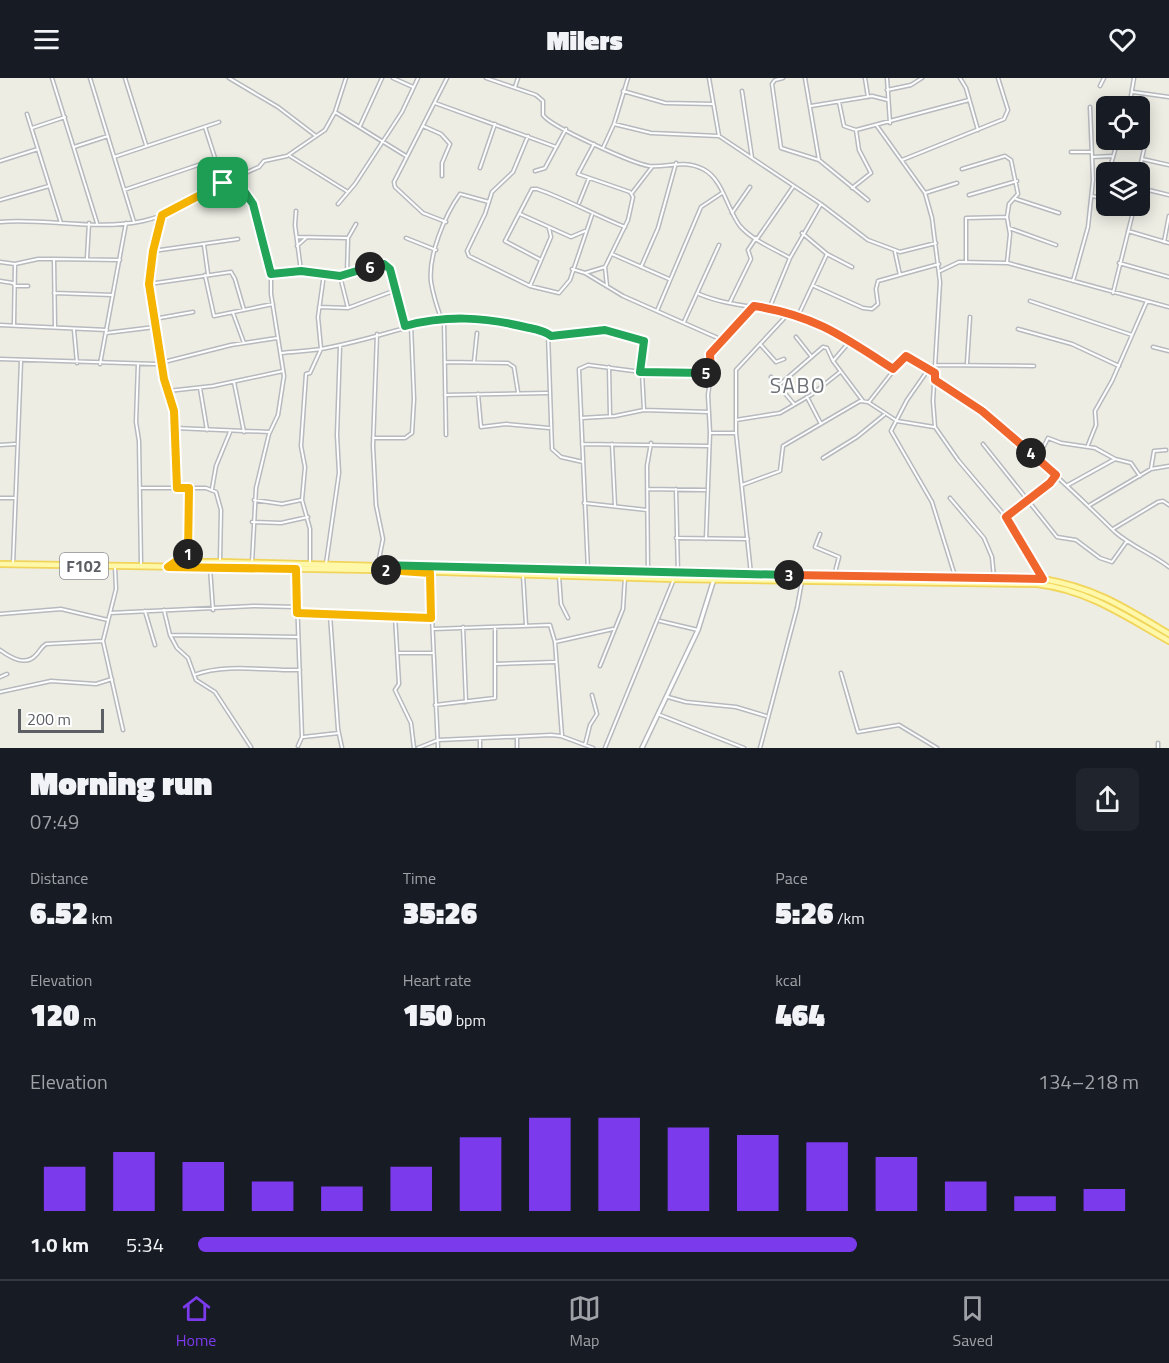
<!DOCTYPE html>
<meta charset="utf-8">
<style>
body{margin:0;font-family:"Titillium Web",sans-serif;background:#20242c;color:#f1f3f6;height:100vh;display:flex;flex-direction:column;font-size:22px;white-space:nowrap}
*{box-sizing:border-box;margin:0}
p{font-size:20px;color:#9ea1a6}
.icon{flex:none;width:33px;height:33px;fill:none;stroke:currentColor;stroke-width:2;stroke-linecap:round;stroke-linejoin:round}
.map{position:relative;height:670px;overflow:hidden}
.details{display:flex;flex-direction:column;background:#171b24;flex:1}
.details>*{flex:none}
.tools{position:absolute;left:1096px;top:18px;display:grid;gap:12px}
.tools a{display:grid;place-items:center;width:54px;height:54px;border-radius:9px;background:#171b24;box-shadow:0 3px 15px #0003;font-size:30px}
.scale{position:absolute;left:18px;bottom:15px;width:86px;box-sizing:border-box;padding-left:6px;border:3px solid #5c5f64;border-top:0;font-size:16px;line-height:21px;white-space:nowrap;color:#5c5f64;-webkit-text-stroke:4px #fff;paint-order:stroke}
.pin{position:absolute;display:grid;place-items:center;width:51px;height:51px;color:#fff;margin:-26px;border-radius:12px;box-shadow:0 3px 9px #0006}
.km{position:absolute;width:30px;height:30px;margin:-15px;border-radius:50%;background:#222;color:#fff;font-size:16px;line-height:30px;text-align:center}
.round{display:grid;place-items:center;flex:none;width:63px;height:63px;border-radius:9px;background:#20242c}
.headline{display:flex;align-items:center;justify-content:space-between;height:102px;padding:0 30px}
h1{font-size:33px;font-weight:800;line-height:45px}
.stats{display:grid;grid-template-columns:repeat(3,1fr);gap:9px;height:102px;padding:6px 30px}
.stats div{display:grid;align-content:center}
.stats b{font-size:30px;font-weight:800}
.stats small{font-size:16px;font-weight:400}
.stats p{font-size:16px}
.chart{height:168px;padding:12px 30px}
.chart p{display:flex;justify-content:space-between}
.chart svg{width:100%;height:108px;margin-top:6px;stroke:#7c3aed;stroke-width:6}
ul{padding:0 30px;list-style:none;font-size:20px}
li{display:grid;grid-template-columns:96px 72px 1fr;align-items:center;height:45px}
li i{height:15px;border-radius:8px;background:#7c3aed}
header{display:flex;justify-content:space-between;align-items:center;height:78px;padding:0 30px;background:#171b24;font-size:27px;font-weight:800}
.tab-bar{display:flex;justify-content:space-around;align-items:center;height:84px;border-top:2px solid #363941;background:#171b24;font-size:16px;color:#9ea1a6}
.tab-bar a{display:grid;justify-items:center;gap:3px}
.tab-bar .selected{color:#7c3aed}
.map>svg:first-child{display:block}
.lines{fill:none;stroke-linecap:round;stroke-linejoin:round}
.minor-casing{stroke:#b6b9be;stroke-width:5}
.tertiary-casing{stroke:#b6b9be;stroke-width:6}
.primary-casing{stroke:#f1d45a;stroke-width:8}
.minor{stroke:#fff;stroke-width:2}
.tertiary{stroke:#fff;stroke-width:3}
.primary{stroke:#fff8a8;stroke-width:4.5}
.split-1-casing{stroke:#fff;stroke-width:12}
.split-2-casing{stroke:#fff;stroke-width:12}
.split-3-casing{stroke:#fff;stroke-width:12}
.split-4-casing{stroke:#fff;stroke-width:12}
.split-5-casing{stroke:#fff;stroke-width:12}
.split-6-casing{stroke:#fff;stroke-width:12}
.split-7-casing{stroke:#fff;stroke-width:12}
.split-1{stroke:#f5b400;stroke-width:8}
.split-2{stroke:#f5b400;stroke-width:8}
.split-3{stroke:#22a559;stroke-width:8}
.split-4{stroke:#f0652b;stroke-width:8}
.split-5{stroke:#f0652b;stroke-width:8}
.split-6{stroke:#22a559;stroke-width:8}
.split-7{stroke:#22a559;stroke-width:8}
.labels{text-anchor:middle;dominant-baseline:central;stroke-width:4.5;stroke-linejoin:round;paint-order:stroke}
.shield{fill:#fff;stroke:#8d8f92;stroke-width:1.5}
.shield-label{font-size:16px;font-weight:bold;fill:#5c5f64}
.quarter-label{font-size:21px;letter-spacing:1.5px;fill:#6d7176;stroke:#fff}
</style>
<header><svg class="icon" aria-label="menu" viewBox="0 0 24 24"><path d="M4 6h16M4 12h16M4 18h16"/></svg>Milers<svg class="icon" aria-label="heart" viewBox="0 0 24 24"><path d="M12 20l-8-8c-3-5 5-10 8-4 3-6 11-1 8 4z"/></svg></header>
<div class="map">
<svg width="1169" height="670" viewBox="0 0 1169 670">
<rect width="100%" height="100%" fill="#eeede4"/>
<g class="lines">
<!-- minor casing -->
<g class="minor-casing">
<path id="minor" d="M52,0L97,145
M90,0L134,144
M125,0L146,67
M229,0L278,29L316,58
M393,0L413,9
M486,0L536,17L543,23V37C551,49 632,85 649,88C667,90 683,81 703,91C723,101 727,131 740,148C752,162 774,171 790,180
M709,0L719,58
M783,0L775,2L772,6L781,70L819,82
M805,0L819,82L868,122
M865,0L868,19
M887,0L890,45
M960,0L966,10L978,52
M1100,8L1104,0
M515,9L518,0
M887,12L911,7L922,0
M623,13L665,25L713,26
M742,13L752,80
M1133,14L1169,19
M839,24L844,48L856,52L969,22
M1130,24L1134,0
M435,25L556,69
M811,28L872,18L888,22
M335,34L406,78
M27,36L61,145
M614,46L651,55L719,58L821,126L868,162L900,174L936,165
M360,48L382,0
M423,48L441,56L450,66L442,85V98
M877,48L925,115L932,140L940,204L933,323L935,349L958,382L1006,439L1042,500
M205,49L223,105
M32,50L65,39
M528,58L513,94L492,114L485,136L467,173L469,178L530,208L559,215L570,202L592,137
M74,69L108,58
M603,70L614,46L628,0
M1071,74H1091
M290,78L348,114
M114,79L219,44
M1092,79L1113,78
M1142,81L1169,87
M902,82L1004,41L1008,32L998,0
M0,83L38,71
M480,90L495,46
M962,91L1005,78L1011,82L1018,116L1009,126L1007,139L1010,156L1007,185
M535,93L545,90L566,51
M1109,93L1118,62
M1139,94L1147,57L1140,51
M235,100L253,126L261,151L271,197V216L284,298L278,337L269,356L256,410L252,485
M852,110L871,95L859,72L856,52
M1140,110L1169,117
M124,112L216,81
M632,115L652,89
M925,115L957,105
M969,117L1017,103
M1092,118L1107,121
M1016,121L1059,135
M0,122L49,108
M579,125L589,100
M338,126L355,106L402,34L418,0
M296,133L295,147L301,193
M732,135L750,109
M520,136L571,159L585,153
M162,137L153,173L149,206L164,301L174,333L177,410
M0,144C47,140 96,153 143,143C183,134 220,105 259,89L264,83L287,78L325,52L335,34L346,0
M446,144L423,135L395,109L394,104L447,0
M1009,150L1056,167
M1128,153L1169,165
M802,155L827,176L852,189
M297,159L348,160
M406,160L436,172
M757,161L793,109
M1164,164L1169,138
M204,167L208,196
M297,168L306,160
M153,173L238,161
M895,174L900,197
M612,176L669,201
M87,180L89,145
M541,182L505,163L532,111H537C569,122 594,137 625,149
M966,183V140L1007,139
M0,184L15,186L14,246
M1119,185L1169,199
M15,186L38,181H53
M605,189L607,208
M641,189L658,150L676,85
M572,191L585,195L623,218L720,261
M940,193L959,184L1008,185L1169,229
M585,195L605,189L628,142L633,119L630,114L578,96L594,66
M347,196L348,160L356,146
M205,197L214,238L273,226
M271,197L301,193L340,198L386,187L390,191L405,248
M340,198L348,230
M0,203L13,205L15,208H28
M1073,203L1088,149L1093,102L1090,29
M149,206L231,194L235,201L244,232
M530,208L551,159L549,150
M814,208L863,230L872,231L878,226L876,211L878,203L939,186
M54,215L113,217
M1113,215L1133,134L1132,128
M699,216C729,229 765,228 797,238C833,249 862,271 893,291
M1030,223L1132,257
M730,224L751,181L748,172L756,160
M319,229L348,230L396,212
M769,231L790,180L821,126
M657,233L701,129L722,115
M233,235L244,265
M798,238L827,176
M441,240C437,229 433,216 431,204C428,177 445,137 460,116L489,124
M154,241L193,234
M444,241L446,357
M684,244L719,167
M0,247L107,252
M55,249L54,181L120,182
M1018,251L1072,266L1119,288
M74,252L77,285
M106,255L155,249
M377,256L373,368L376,427L383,461L378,486
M548,256L552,371L561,379L583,384
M796,259L811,278
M851,262L833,283L863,323
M760,266L776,284L784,281
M1153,269L1169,273
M281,275C297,273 315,273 331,269C407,254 438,229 520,248C530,250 543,251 551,258L605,252L642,262L645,265L639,293
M0,281L156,286L231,267L277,260
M445,284L508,285L514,289L518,314
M474,284L477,255
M967,285L970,239
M100,286L126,145
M138,286L136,344L139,363L141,486
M935,287L1034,288
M609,289L610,338
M928,292L907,322L891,353L932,424L955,498
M642,294L644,332
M771,299L794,326
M936,303C1002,346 1059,399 1115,454C1131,468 1152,476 1169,489
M234,304L244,354
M778,308L823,269L827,270L833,283
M200,310L207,352
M168,313L213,308L283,293
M478,316L481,349L506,346L549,350
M445,317L547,315
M807,319L821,346
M869,324L905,278L935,295
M581,340L615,338L644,332L709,334
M736,342L780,335L811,317L840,294
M175,350L270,354
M710,355H736
M373,360H405L412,355L414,321L411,247
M582,366L708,368
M612,366L615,428
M983,366L1057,459L1076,462L1100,480L1112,484L1127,463
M0,367L15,366
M1088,367L1096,347L1095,333L1112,303L1147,223
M1034,378L1044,368L1048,360L1061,365L1095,370L1115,381L1131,385L1140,398
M823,380L857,359L884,337
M1151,391L1154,373L1166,372
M742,407L780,393L783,368L860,323L868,324L897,343L934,349
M1068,407L1115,381
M140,410H206L216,414L221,432L220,483
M212,411L216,388L230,354
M648,411L705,412
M676,411L678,496
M0,420H14
M950,420L984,460L992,479L994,500
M254,422L282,426L301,422
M584,425L647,432
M1090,427L1151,391L1169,388
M1006,439L1050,405L1057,397
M252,444L281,445L308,439
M1113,451L1158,424L1163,423L1169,427
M820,456L815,469L839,479L834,498
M676,460L748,461
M706,461L710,355L708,317L712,289L710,276L754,228
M188,484L189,410
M310,485V451L302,422L305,389L301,368L306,296L310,295L321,271L318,239L324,196
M13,486L21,283
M326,486L339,395L337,357L340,268
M115,488L116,511L103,563L123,652
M210,490L213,532
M296,492L302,659L298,668
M588,492L579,291L588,287L649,295H711
M430,495L438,670
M648,495L647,388L651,365
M751,496L736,355V292L788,236
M523,497L526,547
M559,498L561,526L568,540
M164,532L170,557L177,570L188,580L196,602L215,614L251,669
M145,533L155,567
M110,535L254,528L297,529
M297,535L431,540
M0,536L61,531L108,542
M330,537L338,651L342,670
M395,538L399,606L395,612L411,645L414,670
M660,543L698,552
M463,549L466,624
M433,551L550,547L555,564L562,658
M170,557L298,559
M555,564L613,551
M0,572C10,579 25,589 36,577C40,573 41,569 46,566L103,563
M399,575H433
M495,586L555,584
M600,588L623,531L625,499
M841,595L858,654L899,647L937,670
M194,597C226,585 267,593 300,592
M0,599L7,596
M0,614L51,603L96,606L112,601
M668,619L686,624L736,629L766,638
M435,627L495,620V549
M660,637L744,670
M303,659L339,655
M517,659V670
M480,661V670
M1158,665V670
M585,667L590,647L597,636L592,617
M418,670L438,662L551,657L561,658L593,670
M605,670L674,501
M760,670L797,530L802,503"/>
</g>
<!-- tertiary casing -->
<g class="tertiary-casing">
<path id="tertiary" d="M642,670L698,552L714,501"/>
</g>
<!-- primary casing -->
<g class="primary-casing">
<path id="primary" d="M0,486L377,492L674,501L1037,506C1088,512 1125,538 1169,563
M168,489L175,484H220L648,495L1043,501C1095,510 1124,529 1169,556"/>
</g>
<!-- minor -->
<use href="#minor" class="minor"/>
<!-- tertiary -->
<use href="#tertiary" class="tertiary"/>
<!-- primary -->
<use href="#primary" class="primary"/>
</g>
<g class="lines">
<!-- split-1 casing -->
<g class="split-1-casing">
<path id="split-1" d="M188,476L189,410H177L174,333L164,301L149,206L153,173L162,137L223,105"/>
</g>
<!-- split-2 casing -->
<g class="split-2-casing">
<path id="split-2" d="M188,476V484H175L168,489L296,491L297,535L431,540L430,495L386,492"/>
</g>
<!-- split-3 casing -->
<g class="split-3-casing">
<path id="split-3" d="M386,492H377L378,487L789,497"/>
</g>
<!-- split-4 casing -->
<g class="split-4-casing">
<path id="split-4" d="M789,497L1043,501L1006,439L1050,405L1056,397L1031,375"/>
</g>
<!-- split-5 casing -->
<g class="split-5-casing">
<path id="split-5" d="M706,295H711L710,276L754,228C814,237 844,259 893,291L906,278L935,295V302L982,333L1031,375"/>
</g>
<!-- split-6 casing -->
<g class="split-6-casing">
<path id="split-6" d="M370,189L384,186L390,191L405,248C446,237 484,239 525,249C534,251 544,252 551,258L605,252L644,263L640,294L706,295"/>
</g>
<!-- split-7 casing -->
<g class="split-7-casing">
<path id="split-7" d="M223,105L235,100L253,126L271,196L301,193L340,198L370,189"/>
</g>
<!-- split-1 -->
<use href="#split-1" class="split-1"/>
<!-- split-2 -->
<use href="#split-2" class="split-2"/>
<!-- split-3 -->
<use href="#split-3" class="split-3"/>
<!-- split-4 -->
<use href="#split-4" class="split-4"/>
<!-- split-5 -->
<use href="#split-5" class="split-5"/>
<!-- split-6 -->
<use href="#split-6" class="split-6"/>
<!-- split-7 -->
<use href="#split-7" class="split-7"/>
</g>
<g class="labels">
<!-- shield labels -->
<rect class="shield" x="60" y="475" width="48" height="26" rx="4.5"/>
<g class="shield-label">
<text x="84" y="488">F102</text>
</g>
<!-- quarter labels -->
<g class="quarter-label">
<text x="798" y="307">SABO</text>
</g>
</g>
</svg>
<div class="tools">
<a><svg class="icon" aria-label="locate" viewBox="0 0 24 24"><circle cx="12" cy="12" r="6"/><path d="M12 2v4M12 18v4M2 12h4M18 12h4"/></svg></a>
<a><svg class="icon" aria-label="layers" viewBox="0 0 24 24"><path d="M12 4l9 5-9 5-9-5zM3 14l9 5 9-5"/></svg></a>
</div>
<div class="scale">200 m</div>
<div class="pin" style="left:223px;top:105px;background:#1e9e55"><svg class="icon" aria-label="arrive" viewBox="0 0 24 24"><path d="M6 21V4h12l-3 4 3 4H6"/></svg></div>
<b class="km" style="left:188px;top:476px">1</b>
<b class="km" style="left:386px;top:492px">2</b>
<b class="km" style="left:789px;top:497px">3</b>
<b class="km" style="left:1031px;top:375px">4</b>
<b class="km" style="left:706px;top:295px">5</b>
<b class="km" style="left:370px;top:189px">6</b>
</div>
<section class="details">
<div class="headline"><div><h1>Morning run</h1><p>07:49</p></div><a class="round"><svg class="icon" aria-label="share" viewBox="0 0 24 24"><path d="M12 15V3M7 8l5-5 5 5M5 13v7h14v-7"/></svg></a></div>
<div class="stats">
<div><p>Distance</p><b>6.52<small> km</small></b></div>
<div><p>Time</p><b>35:26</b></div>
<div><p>Pace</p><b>5:26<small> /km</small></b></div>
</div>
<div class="stats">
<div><p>Elevation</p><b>120<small> m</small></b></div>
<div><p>Heart rate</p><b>150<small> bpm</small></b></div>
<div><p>kcal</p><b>464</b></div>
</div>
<div class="chart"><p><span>Elevation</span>134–218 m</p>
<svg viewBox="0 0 160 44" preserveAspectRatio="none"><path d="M5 44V26M15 44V20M25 44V24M35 44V32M45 44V34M55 44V26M65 44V14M75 44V6M85 44V6M95 44V10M105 44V13M115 44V16M125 44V22M135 44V32M145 44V38M155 44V35"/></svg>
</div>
<ul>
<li><b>1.0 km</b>5:34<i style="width:70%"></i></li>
</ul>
</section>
<nav class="tab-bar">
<a class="selected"><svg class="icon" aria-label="home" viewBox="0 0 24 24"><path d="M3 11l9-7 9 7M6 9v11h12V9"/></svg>Home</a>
<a><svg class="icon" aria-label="map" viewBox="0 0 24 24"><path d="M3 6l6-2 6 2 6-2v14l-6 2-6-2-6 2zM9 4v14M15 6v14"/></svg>Map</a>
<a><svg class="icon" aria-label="saved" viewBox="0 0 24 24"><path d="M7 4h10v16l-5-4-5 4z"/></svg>Saved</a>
</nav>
